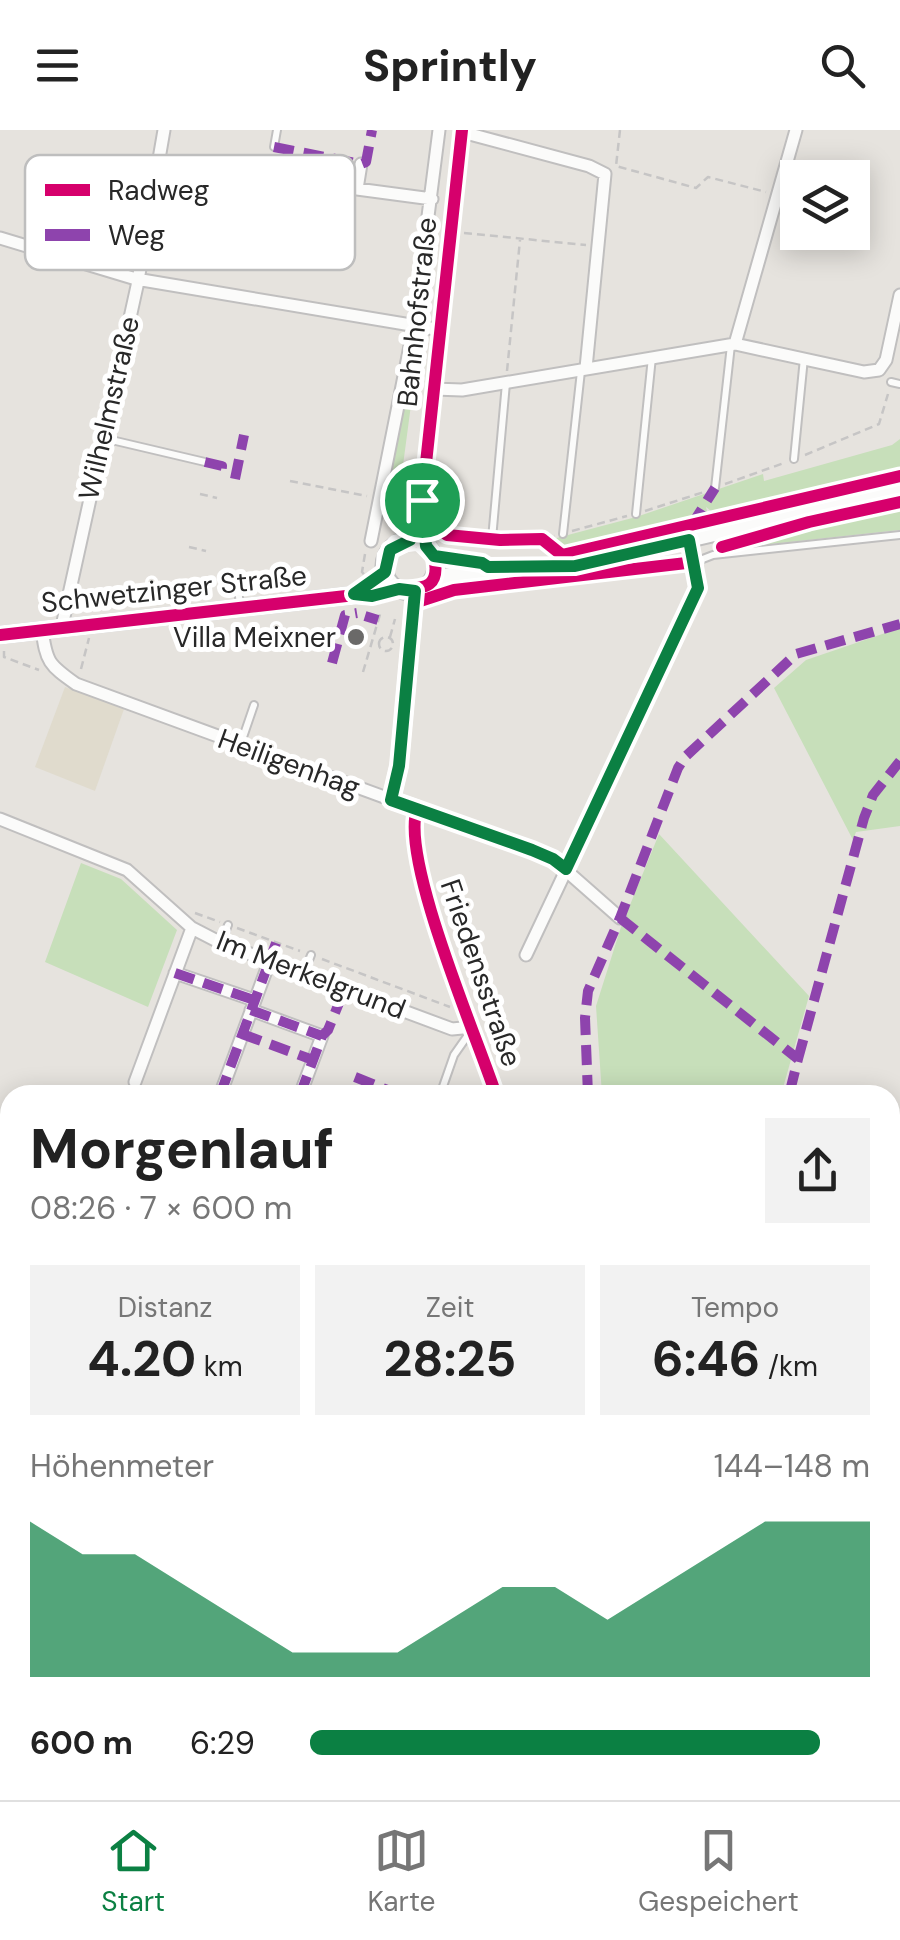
<!DOCTYPE html>
<html lang="de">
<meta charset="utf-8">
<style>
body{margin:0;font-family:"DM Sans",sans-serif;background:#f2f2f2;color:#222;height:100vh;display:flex;flex-direction:column;font-size:38px;white-space:nowrap}
*{box-sizing:border-box;margin:0}
p{font-size:32px;color:#767676}
.icon{flex:none;width:55px;height:55px;fill:none;stroke:currentColor;stroke-width:2;stroke-linecap:round;stroke-linejoin:round}
.map{position:relative;flex:1;overflow:hidden}
.panel{position:absolute;left:0px;top:955px;width:900px;height:715px;display:flex;flex-direction:column;background:#fff;border-radius:30px 30px 0 0;box-shadow:0 5px 25px #0003}
.panel>*{flex:none}
.controls{position:absolute;left:780px;top:30px;display:grid;gap:20px}
.controls a{display:grid;place-items:center;width:90px;height:90px;border-radius:0px;background:#fff;box-shadow:0 5px 25px #0003;font-size:50px}
.pin{position:absolute;display:grid;place-items:center;width:85px;height:85px;color:#fff;margin:-42px;border:5px solid #fff;border-radius:50%;box-shadow:0 2px 10px #0007}
.round{display:grid;place-items:center;flex:none;width:105px;height:105px;border-radius:0px;background:#f2f2f2}
.overview{display:flex;align-items:center;justify-content:space-between;height:170px;padding:0 30px}
h1{font-size:55px;font-weight:700;line-height:75px}
.figures{display:grid;grid-template-columns:repeat(3,1fr);gap:15px;height:170px;padding:10px 30px}
.figures div{display:grid;align-content:center;border-radius:0px;background:#f2f2f2;text-align:center}
.figures b{font-size:50px;font-weight:700}
.figures small{font-size:28px;font-weight:400}
.figures p{font-size:28px}
.chart{height:280px;padding:20px 30px}
.chart p{display:flex;justify-content:space-between}
.chart svg{width:100%;height:180px;margin-top:10px;fill:#0b8043;opacity:.7}
ul{padding:0 30px;list-style:none;font-size:32px}
li{display:grid;grid-template-columns:160px 120px 1fr;align-items:center;height:75px}
li i{height:25px;border-radius:12px;background:#0b8043}
header{display:flex;justify-content:space-between;align-items:center;height:130px;padding:0 30px;background:#fff;font-size:45px;font-weight:700}
.dock{display:flex;justify-content:space-around;align-items:center;height:140px;border-top:2px solid #e0e0e0;background:#fff;font-size:28px;color:#767676}
.dock a{display:grid;justify-items:center;gap:5px}
.dock .current{color:#0b8043}
.map>svg:first-child{display:block}
.education{fill:#e0dbcd}
.green{fill:#c7dfba}
.lines{fill:none;stroke-linecap:round;stroke-linejoin:round}
.lane-casing{stroke:#c0bfbf;stroke-width:10}
.street-casing{stroke:#c0bfbf;stroke-width:15}
.secondary-casing{stroke:#c0bfbf;stroke-width:19}
.path{stroke:#c6c5c5;stroke-width:2.5;stroke-dasharray:8 5;stroke-linecap:butt}
.lane{stroke:#fbfbfa;stroke-width:6}
.street{stroke:#fbfbfa;stroke-width:11}
.secondary{stroke:#fbfbfa;stroke-width:15}
.quiet{stroke:#8e44ad;stroke-width:10;stroke-dasharray:20 10;stroke-linecap:butt}
.cycleway-casing{stroke:#fff;stroke-width:19}
.cycleway{stroke:#d6006c;stroke-width:12}
.route-casing{stroke:#fff;stroke-width:20}
.route{stroke:#0b8043;stroke-width:12}
.poi-dot{fill:#6a6968;stroke:#fff;stroke-width:4}
.labels{text-anchor:middle;dominant-baseline:central;stroke-width:10;stroke-linejoin:round;paint-order:stroke}
.street-label{font-size:28px;fill:#282828;stroke:#fff}
.poi-label{font-size:28px;fill:#282828;stroke:#fff;text-anchor:end}
.key{fill:#fff;stroke:#bebebe;stroke-width:2.5}
.key-label{font-size:28px;fill:#282828}
</style>
<header><svg class="icon" aria-label="menu" viewBox="0 0 24 24"><path d="M4 6h16M4 12h16M4 18h16"/></svg>Sprintly<svg class="icon" aria-label="search" viewBox="0 0 24 24"><circle cx="10" cy="10" r="6"/><path d="M15 15l6 6"/></svg></header>
<div class="map">
<svg width="900" height="1670" viewBox="0 0 900 1670">
<rect width="100%" height="100%" fill="#e6e3de"/>
<!-- education -->
<path class="education" d="M65,557L124,579L95,661L35,637Z"/>
<!-- green -->
<path class="green" d="M414,219L426,231L425,237H416L400,358L409,360L407,385H403L404,375L388,371L385,381L381,378Z
M900,309V343L724,384L716,385L706,377L709,389L567,423L550,413L549,410L636,387L763,344L764,351L892,315Z
M900,375V400L726,419L750,410Z
M900,498V696L856,702L853,710L774,558L806,530Z
M659,704L809,866L781,965H602L596,876L621,797Z
M81,733L121,749L177,800L148,877L45,832Z
M576,1660H814L818,1670H577Z"/>
<g class="lines">
<!-- lane casing -->
<g class="lane-casing">
<path id="lane" d="M274,17L277,0
M891,252L900,254
M103,308L205,332
M794,329L804,228
M715,358L731,215
M636,384L652,227
M563,404L581,241
M492,409L506,253
M695,432L713,425L900,405
M237,448L240,476
M240,616L254,575
M222,811L228,795
M304,843L311,825
M440,965L454,925L473,898
M0,1353L4,1354
M570,1660V1670"/>
</g>
<!-- street casing -->
<g class="street-casing">
<path id="street" d="M462,2L589,36L605,44L586,238
M361,34L357,59L432,69
M0,108L136,149L441,200
M735,214L796,0
M434,259L462,260L735,214L864,242L879,240L886,230L900,165
M423,374L426,416
M410,410L422,370L462,0
M371,411L414,196L439,0
M62,496L137,156L164,0
M42,499C46,532 49,535 76,554L553,729L620,788
M391,670L399,636L415,461
M417,679C400,729 477,907 496,965
M0,689L127,740L192,798L221,813L452,899L473,897
M526,825L699,459L689,410
M175,843L254,870
M251,880L322,906L300,965
M135,952L192,798
M220,965L270,830
M0,1073L10,1076
M0,1247L10,1250"/>
</g>
<!-- secondary casing -->
<g class="secondary-casing">
<path id="secondary" d="M384 436a26 26 0 1 1 52 0a26 26 0 1 1-52 0Z
M434,426L482,433L488,437
M433,448L482,441L488,437L575,436L900,360
M0,505L355,465L372,466L399,459"/>
</g>
<!-- path -->
<path class="path" d="M620,0L616,36L696,58L708,47L766,62
M464,103L586,115
M507,241L520,110
M805,325L879,294L888,264
M290,351L367,366
M725,354L784,333
M200,364L217,368
M645,381L704,362
M572,401L627,386
M542,409L555,406
M462,415L471,407
M189,417L206,421
M365,424L362,442L371,452
M390,507L395,489
M379 514a7 7 0 1 1 14 0a7 7 0 1 1-14 0Z
M4,521V527L39,540
M81,539L89,508
M363,542L381,481
M195,783L220,792
M237,798L300,821
M322,829L450,877"/>
<!-- lane -->
<use href="#lane" class="lane"/>
<!-- street -->
<use href="#street" class="street"/>
<!-- secondary -->
<use href="#secondary" class="secondary"/>
<!-- quiet -->
<path class="quiet" d="M274,17L361,34L366,32L372,0
M205,332L222,336L221,346
M235,349L244,305
M691,396L715,358
M365,486L378,490
M332,533L345,485L357,483
M620,788L798,929L789,965
M175,843L254,870
M251,880L322,906
M242,904L313,930
M798,929L864,688L873,665L900,631
M355,947L390,961
M220,965L276,813
M300,965L322,906L328,900L345,858
M588,965L585,888L588,861L620,788L678,638L685,627L796,524L900,494
M0,1384L10,1387
M489,1660L535,1670
M687,1660L689,1670
M823,1660L828,1670"/>
<!-- cycleway casing -->
<g class="cycleway-casing">
<path id="cycleway" d="M414,392L435,396L447,405L500,410L542,409L562,425L900,346
M411,406L422,370L462,0
M722,417L809,392L900,372
M415,461L399,636L391,670L417,679C400,729 477,907 496,965
M414,473L454,460L695,432
M0,505L355,465C370,466 380,462 395,460C418,457 442,463 434,426L419,411L396,414L386,426L385,442L355,465"/>
</g>
<!-- cycleway -->
<use href="#cycleway" class="cycleway"/>
</g>
<g class="lines">
<!-- route casing -->
<g class="route-casing">
<path id="route" d="M422,370L426,416L434,426L482,433L488,437L575,436L689,410L698,458L566,739L553,729L532,720L391,670L399,636L415,461L399,459L372,466L354,464L385,442L390,420L410,410Z"/>
</g>
<!-- route -->
<use href="#route" class="route"/>
</g>
<!-- markers -->
<circle class="poi-dot" cx="356" cy="507" r="10"/>
<g class="labels">
<!-- street labels -->
<g class="street-label">
<text transform="translate(417 182) rotate(-84)">Bahnhofstraße</text>
<text transform="translate(109 278) rotate(-77)">Wilhelmstraße</text>
<text transform="translate(174 459) rotate(-6)">Schwetzinger Straße</text>
<text transform="translate(289 633) rotate(20)">Heiligenhag</text>
<text transform="translate(481 843) rotate(71)">Friedensstraße</text>
<text transform="translate(311 845) rotate(21)">Im Merkelgrund</text>
</g>
<!-- poi labels -->
<g class="poi-label">
<text x="336" y="507">Villa Meixner</text>
</g>
</g>
<!-- legend -->
<rect x="25" y="25" width="330" height="115" rx="15" class="key"/>
<rect x="45" y="54" width="45" height="12" fill="#d6006c"/>
<rect x="45" y="99" width="45" height="12" fill="#8e44ad"/>
<g class="key-label">
<text x="108" y="70">Radweg</text>
<text x="108" y="115">Weg</text>
</g>
</svg>
<div class="controls">
<a><svg class="icon" aria-label="layers" viewBox="0 0 24 24"><path d="M12 4l9 5-9 5-9-5zM3 14l9 5 9-5"/></svg></a>
</div>
<div class="pin" style="left:422px;top:370px;background:#1e9e55"><svg class="icon" aria-label="arrive" viewBox="0 0 24 24"><path d="M6 21V4h12l-3 4 3 4H6"/></svg></div>
<section class="panel">
<div class="overview"><div><h1>Morgenlauf</h1><p>08:26 · 7 × 600 m</p></div><a class="round"><svg class="icon" aria-label="share" viewBox="0 0 24 24"><path d="M12 15V3M7 8l5-5 5 5M5 13v7h14v-7"/></svg></a></div>
<div class="figures">
<div><p>Distanz</p><b>4.20<small> km</small></b></div>
<div><p>Zeit</p><b>28:25</b></div>
<div><p>Tempo</p><b>6:46<small> /km</small></b></div>
</div>
<div class="chart"><p><span>Höhenmeter</span>144–148 m</p>
<svg viewBox="0 0 160 44" preserveAspectRatio="none"><path d="M0 44V6L10 14L20 14L30 22L40 30L50 38L60 38L70 38L80 30L90 22L100 22L110 30L120 22L130 14L140 6L150 6L160 6V44z"/></svg>
</div>
<ul>
<li><b>600 m</b>6:29<i style="width:91%"></i></li>
</ul>
</section>
</div>
<nav class="dock">
<a class="current"><svg class="icon" aria-label="home" viewBox="0 0 24 24"><path d="M3 11l9-7 9 7M6 9v11h12V9"/></svg>Start</a>
<a><svg class="icon" aria-label="map" viewBox="0 0 24 24"><path d="M3 6l6-2 6 2 6-2v14l-6 2-6-2-6 2zM9 4v14M15 6v14"/></svg>Karte</a>
<a><svg class="icon" aria-label="saved" viewBox="0 0 24 24"><path d="M7 4h10v16l-5-4-5 4z"/></svg>Gespeichert</a>
</nav>
